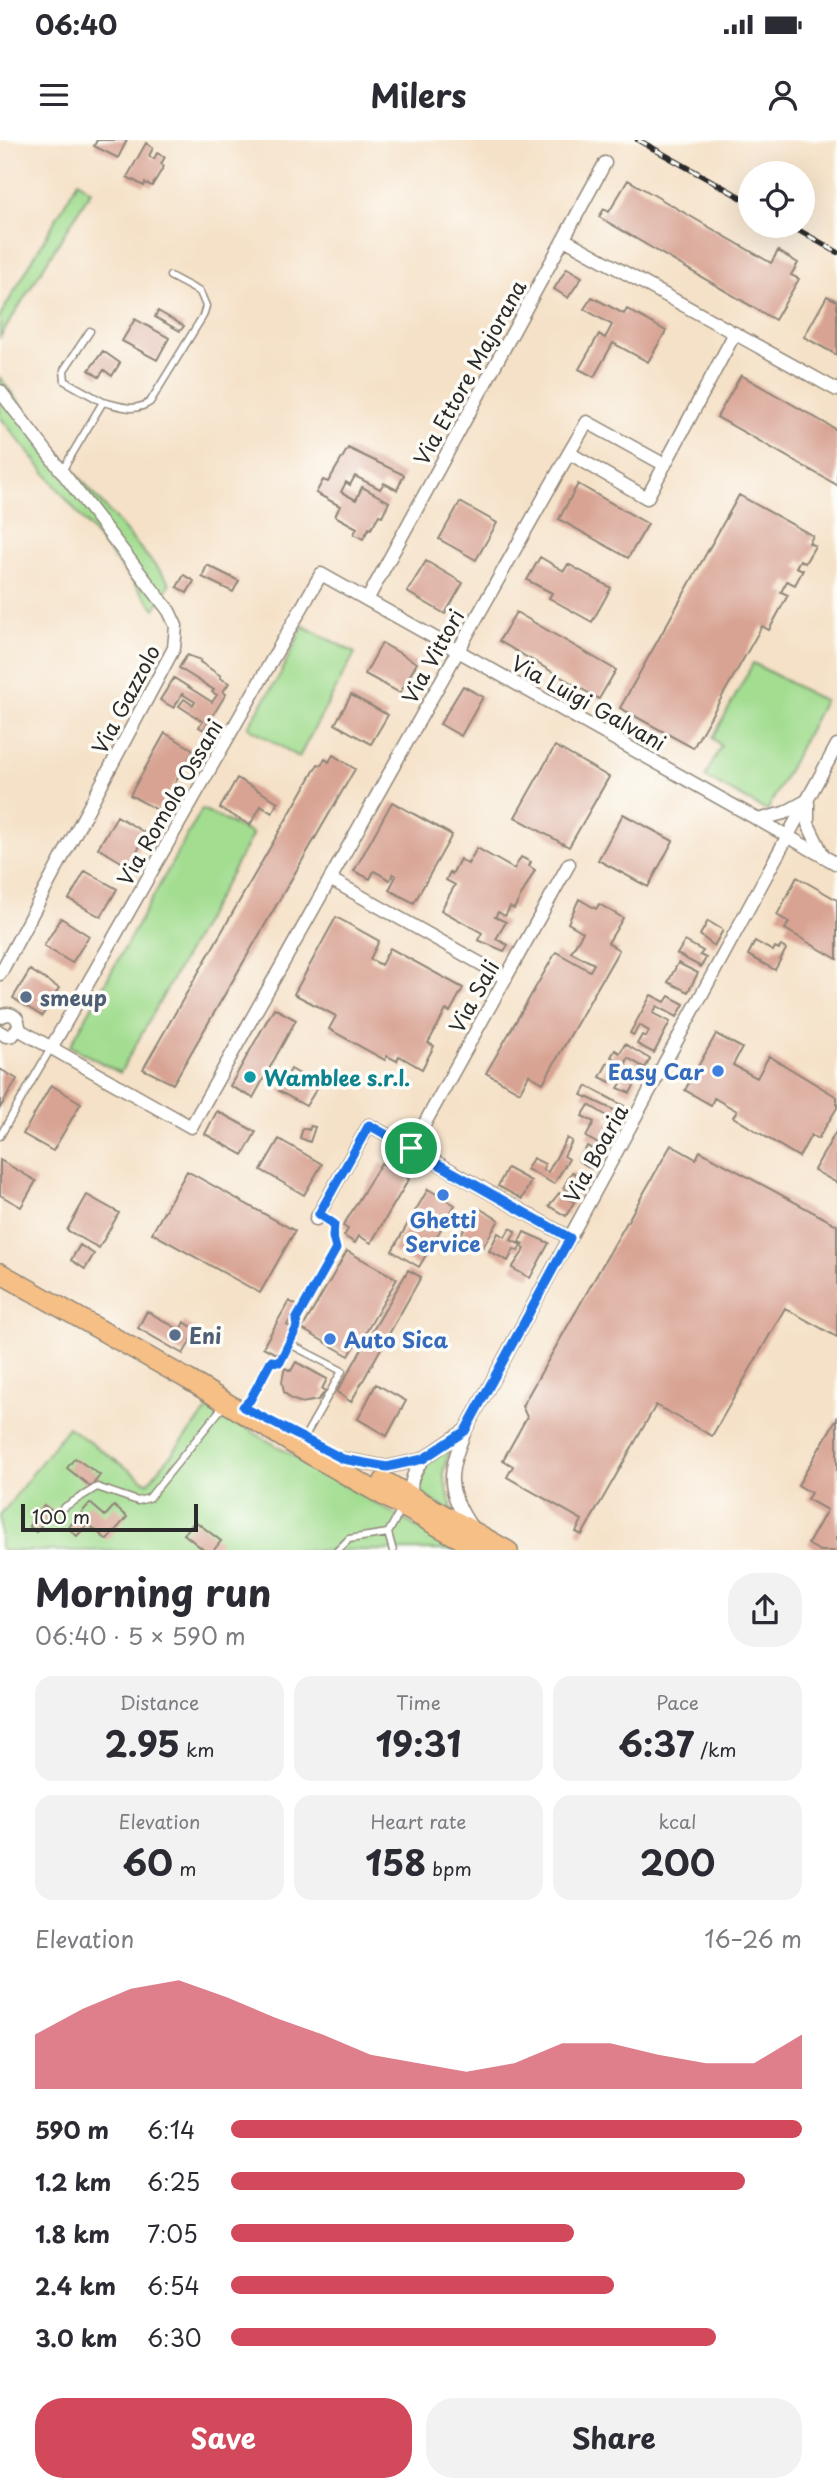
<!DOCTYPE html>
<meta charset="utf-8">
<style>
body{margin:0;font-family:"Playpen Sans",sans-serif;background:#f2f2f3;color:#2b2b33;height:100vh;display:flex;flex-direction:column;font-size:26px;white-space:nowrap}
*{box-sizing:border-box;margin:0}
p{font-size:23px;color:#7c7c81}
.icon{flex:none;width:38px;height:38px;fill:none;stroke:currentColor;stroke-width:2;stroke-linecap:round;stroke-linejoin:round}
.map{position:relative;height:1410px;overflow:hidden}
.side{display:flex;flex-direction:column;background:#fff;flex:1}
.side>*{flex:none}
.buttons{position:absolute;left:738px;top:21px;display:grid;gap:14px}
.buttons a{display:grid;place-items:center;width:77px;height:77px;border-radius:50%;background:#fff;box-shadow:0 7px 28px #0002;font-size:35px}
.scale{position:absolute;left:21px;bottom:18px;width:177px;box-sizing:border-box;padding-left:7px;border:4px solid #2b2b2b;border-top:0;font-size:19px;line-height:24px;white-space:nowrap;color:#2b2b2b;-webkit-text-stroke:5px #fdfcf7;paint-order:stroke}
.pin{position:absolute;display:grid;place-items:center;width:60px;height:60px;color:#fff;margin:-30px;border:4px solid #fff;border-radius:50%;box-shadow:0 2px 7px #0007}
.round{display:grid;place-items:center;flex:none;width:74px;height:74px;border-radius:28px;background:#f2f2f3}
.overview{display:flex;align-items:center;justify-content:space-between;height:119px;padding:0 35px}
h1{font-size:38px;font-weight:700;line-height:52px}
.metrics{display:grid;grid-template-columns:repeat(3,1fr);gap:10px;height:119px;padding:7px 35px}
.metrics div{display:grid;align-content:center;border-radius:18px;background:#f2f2f3;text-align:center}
.metrics b{font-size:35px;font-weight:700}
.metrics small{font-size:19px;font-weight:400}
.metrics p{font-size:19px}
.chart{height:196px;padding:14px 35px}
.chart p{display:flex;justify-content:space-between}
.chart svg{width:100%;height:126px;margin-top:7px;fill:#d1495b;opacity:.7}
.primary-button{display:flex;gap:14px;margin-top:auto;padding:14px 35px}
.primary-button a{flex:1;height:80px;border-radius:28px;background:#d1495b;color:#fff;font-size:28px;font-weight:700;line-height:80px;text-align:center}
.primary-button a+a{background:#f2f2f3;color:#2b2b33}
ul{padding:0 35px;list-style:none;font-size:23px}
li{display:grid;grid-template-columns:112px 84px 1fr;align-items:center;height:52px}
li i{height:18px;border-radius:9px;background:#d1495b}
.status{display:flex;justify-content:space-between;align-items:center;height:49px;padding:0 35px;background:#fff;direction:ltr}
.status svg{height:19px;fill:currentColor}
header{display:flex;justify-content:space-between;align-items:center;height:91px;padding:0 35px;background:#fff;font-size:32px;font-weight:700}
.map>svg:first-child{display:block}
.green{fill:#a2dd90;stroke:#66845e;stroke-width:2}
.building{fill:#d8a393}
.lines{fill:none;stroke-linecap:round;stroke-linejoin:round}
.lane-casing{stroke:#908679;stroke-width:9}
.street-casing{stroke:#908679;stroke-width:15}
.primary-casing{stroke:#908679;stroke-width:22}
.lane{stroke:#fff;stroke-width:6}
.street{stroke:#fff;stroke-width:12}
.primary{stroke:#f5bf86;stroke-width:19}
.rail-casing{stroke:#2b2b2b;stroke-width:6}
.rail{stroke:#fdfcf7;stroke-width:3.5;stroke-dasharray:10;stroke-linecap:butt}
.route-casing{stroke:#fff;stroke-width:14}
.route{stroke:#1a73e8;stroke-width:9}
.service-dot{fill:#5c6f8a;stroke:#fdfcf7;stroke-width:2.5}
.shop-dot{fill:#3f7fe0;stroke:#fdfcf7;stroke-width:2.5}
.culture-dot{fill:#0f9aa8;stroke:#fdfcf7;stroke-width:2.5}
.labels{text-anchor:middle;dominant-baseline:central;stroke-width:7;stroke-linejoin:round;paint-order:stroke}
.street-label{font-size:21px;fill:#2b2b2b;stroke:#fdfcf7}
.service-label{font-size:21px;font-weight:bold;fill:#4e5e75;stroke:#fdfcf7;text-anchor:start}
.shop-label{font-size:21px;font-weight:bold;fill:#366cbe;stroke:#fdfcf7;text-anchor:end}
.culture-label{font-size:21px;font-weight:bold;fill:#0d838f;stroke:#fdfcf7;text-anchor:start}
</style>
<div class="status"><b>06:40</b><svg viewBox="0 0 49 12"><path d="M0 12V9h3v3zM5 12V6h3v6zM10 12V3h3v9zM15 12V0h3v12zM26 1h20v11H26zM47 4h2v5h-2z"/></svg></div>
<header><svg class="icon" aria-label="menu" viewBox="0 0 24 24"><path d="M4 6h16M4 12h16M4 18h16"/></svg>Milers<svg class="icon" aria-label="person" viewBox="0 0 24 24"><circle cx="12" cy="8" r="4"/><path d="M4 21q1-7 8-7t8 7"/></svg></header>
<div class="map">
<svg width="837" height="1411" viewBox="0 0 837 1411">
<rect width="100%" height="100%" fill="#fdfcf7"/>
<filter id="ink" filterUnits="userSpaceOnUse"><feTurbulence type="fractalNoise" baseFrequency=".0143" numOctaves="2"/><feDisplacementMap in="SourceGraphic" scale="14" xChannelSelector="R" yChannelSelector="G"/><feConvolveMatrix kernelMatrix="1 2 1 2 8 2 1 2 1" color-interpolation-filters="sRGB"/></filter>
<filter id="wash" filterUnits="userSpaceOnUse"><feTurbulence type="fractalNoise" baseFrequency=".00686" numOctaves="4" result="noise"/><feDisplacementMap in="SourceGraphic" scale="28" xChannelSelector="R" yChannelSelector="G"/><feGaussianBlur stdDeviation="1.57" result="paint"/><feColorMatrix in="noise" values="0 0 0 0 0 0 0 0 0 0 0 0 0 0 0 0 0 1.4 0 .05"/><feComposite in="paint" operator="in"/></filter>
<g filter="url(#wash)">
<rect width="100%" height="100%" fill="#f5e1c7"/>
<!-- green -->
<path class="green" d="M78,41L91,51L0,197V176Z
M0,238L75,332L170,443L155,469L0,277Z
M303,486L355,513L299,617L248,587L280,535Z
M753,523L824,561L767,671L705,637L721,606L713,598Z
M202,669L253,694L120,933L70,906Z
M210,1267L456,1410L3,1411L0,1407V1376L68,1287L148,1343Z
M450,1307L443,1333L453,1373L417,1352C415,1327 431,1321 450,1307Z"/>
<g id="blocks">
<!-- building -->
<path class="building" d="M97,0H127L118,18L94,6Z
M146,3L153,8L149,16L154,19L157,13L165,17L161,24L164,26L152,46L145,43L144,46L127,37Z
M628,40L771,123L778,111L798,123L791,135L799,139L775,180L599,77L604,69L609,72Z
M567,128L582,137L568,158L554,149Z
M827,156L837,161V215L804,197Z
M592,157L624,174L627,169L666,191L648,222L613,203L594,237L579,229L599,194L605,198L612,185L584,169Z
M158,171L184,186L180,191L155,177Z
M135,179L169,198L157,220L122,201Z
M103,211L120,223L112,236L104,230L99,237L89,230Z
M741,235L837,290V345L717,277Z
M348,308L404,335L397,350L384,343L380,349L355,336L350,345L346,342L341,352L356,360L362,347L389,362L382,376L379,375L371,389L369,388L363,399L354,394L357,388L335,376L340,366L316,353L323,340L328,342Z
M578,344L648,384L628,418L559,379Z
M739,355L813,396L809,403L815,406L805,423L800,420L796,427L803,430L795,445L787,441L781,452L788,455L769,490L762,486L693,608L620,568Z
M460,362L497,383L476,420L439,399Z
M540,417L564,431L568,424L611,448L592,482L549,458L552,453L527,440Z
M426,421L463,443L445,474L407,452Z
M207,425L239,441L233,452L202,437Z
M184,435L194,441L187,453L177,447Z
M516,472L616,530L599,559L499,501Z
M382,503L417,523L400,553L365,534Z
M187,515L201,520L200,522L221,536L220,538L229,543L223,552L226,554L204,590L199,587L202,581L179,566L184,559L193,565L195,562L182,554L174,568L160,560L174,538L212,562L217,555L212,552L214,550L179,528Z
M463,546L483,557L461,596L440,584Z
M351,555L388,575L371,604L335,584Z
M165,593L194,610L159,671L130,655Z
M555,606L609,637L569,707L515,677Z
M333,615L355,629L173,944L143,929L318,624L321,625L325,619L329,622Z
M237,638L278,662L272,673L261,666L250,685L220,668Z
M392,662L452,695L414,763L389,750L396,736L393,734L390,740L374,731L370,739L354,731Z
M623,674L673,701L648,747L598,720Z
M117,676L147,694L128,726L98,708Z
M477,708L514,729L521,717L531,722L529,726L535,730L514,769L510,767L505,776L498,772L495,777L506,782L496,799L508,805L504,811L478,800L482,793L441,770L455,745L446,740L450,732L452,734L460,719L468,724Z
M85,731L117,749L101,777L69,759Z
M797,737L837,760V819L785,789L789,782L777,775Z
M579,759L596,769L599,764L623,778L608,803L619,810L543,943L529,935L520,952L486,933L556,812L590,831L594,824L571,812L583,792L568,783Z
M336,777L379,801L370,819L381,825L390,808L463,848L450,872L446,870L428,903L434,906L422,929L399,916L397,921L387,916L385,920L329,889L336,876L294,854Z
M61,778L89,796L72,823L44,806Z
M708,781L723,790L714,806L700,795Z
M685,801L703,811L700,815L706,818L701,827L677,814Z
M755,801L773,811L775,807L779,809L781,806L786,809L775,830L748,815Z
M678,823L698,833L688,852L668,842Z
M30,830L59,848L42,876L13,858Z
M651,855L665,862L669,856L684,864L677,877L657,866L653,873L670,882L654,913L637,904L642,895L646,897L649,891L639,885L634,895L630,893Z
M274,868L296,880L253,958L230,946Z
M716,894L742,908L733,925L757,938L769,916L837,957V968L818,999L811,995L799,1017L733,977L737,971L714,958L711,965L685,950Z
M625,904L650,919L645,928L628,918L625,925L611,917L615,910L620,913Z
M608,922L638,939L630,953L618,948L624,939L615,934L610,942L600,937Z
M0,929L17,939L0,968Z
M291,929L319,945L306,966L279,951Z
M51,945L81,963L53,1011L23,994Z
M587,946L624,966L620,973L582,955Z
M589,965L607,976L605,980L614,985L602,1006L586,997L594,982L582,976Z
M217,971L256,992L243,1015L205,994Z
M311,986L315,987L310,1002L300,998L303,988L309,990Z
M837,990V1043L814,1030Z
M567,998L572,1001L564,1016L569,1019L554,1044L527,1029L533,1018L545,1024L543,1030L548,1032Z
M279,999L322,1024L304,1055L261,1030Z
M671,1005L696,1019L700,1011L837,1085V1197L785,1168L712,1296L656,1265L582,1395L576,1392L582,1380L507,1337L513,1326L503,1320L527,1277L522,1266Z
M587,1006L600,1013L592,1029L579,1021Z
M0,1020L36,1041L21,1067L0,1055Z
M381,1023L409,1039L371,1103L359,1096L355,1103L344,1096L348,1089L343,1086Z
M507,1028L531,1041L522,1059L498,1046Z
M187,1031L295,1091L260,1153L152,1093Z
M572,1032L587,1040L578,1056L563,1048Z
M428,1049L455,1065L419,1127L392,1111Z
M559,1053L574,1062L566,1076L549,1066Z
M87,1055L119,1073L99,1108L67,1090Z
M477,1067L499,1080L483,1107L461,1094Z
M510,1088L516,1091L511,1100L521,1105L518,1111L514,1109L508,1121L489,1111L498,1093L505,1097Z
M524,1092L549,1103L530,1138L512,1128L525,1109L522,1107L524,1104L519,1102Z
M80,1105L94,1114L85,1129L71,1120Z
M347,1111L397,1139L362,1199L360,1197L349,1216L302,1189Z
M408,1130L421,1137L351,1262L337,1252Z
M289,1161L298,1166L287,1185L293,1188L278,1215L263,1207Z
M147,1171L180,1190L184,1182L197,1190L183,1214L138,1188Z
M296,1222L327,1239L322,1249L326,1251L318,1260L302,1263L291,1259L284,1252L282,1242L284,1231L285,1228L291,1231Z
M376,1244L406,1261L387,1296L358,1279Z
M837,1278V1411H820L808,1404L827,1370L807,1359L811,1353L798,1345Z
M75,1318L100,1335L91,1347L67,1328Z
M90,1363L105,1376L114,1366L127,1377L107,1400L88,1384L77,1396L68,1388Z
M44,1365L52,1371L36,1392L29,1386Z
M195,1381L221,1401L213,1411H205L184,1394Z"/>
</g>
</g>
<g filter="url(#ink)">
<use href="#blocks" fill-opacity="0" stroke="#908679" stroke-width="2"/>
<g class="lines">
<!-- lane casing -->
<g class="lane-casing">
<path id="lane" d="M90,191L64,230L65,241L103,262
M62,331L103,262C120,266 134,273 150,262L203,176L206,166L200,152L170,136
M0,996L51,908
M243,1267L250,1260L271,1221L280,1222L290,1204
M304,1298L342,1231L290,1204C290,1194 297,1189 296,1179L336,1109L333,1097L334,1084L320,1075
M63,1368L97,1347L138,1361L149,1358L225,1264
M337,1411L349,1399L388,1393
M393,1411L388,1393L402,1368"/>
</g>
<!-- street casing -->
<g class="street-casing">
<path id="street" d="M564,99L837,250
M0,251L169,471L176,486L174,508L0,834
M569,313L587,282L665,325
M367,460L605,23
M808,663V684L823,715
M758,680L784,673L806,661
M569,724L411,1008L570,1098
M330,739L506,838
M0,877C9,871 18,875 19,886L13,895L6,896L0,892
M18,889L191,987L569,313L647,358L735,193
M51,908L321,434L837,724
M316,1079L369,985L411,1008
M343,1319L387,1327L423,1319L464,1291
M414,1360C407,1344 414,1332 423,1319
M472,1388C445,1349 448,1334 465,1291L837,605"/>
</g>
<!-- primary casing -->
<g class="primary-casing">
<path id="primary" d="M0,1133L189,1240L313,1316L482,1411
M384,1341L508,1411"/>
</g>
<!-- lane -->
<use href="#lane" class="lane"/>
<!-- street -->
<use href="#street" class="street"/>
<!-- primary -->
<use href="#primary" class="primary"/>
<!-- rail casing -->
<g class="rail-casing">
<path id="rail" d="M638,0L751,63
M791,86L837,112"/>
</g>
<!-- rail -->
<use href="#rail" class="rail"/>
</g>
</g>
<g class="lines" filter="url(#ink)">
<!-- route casing -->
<g class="route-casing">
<path id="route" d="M369,985L570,1098L465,1291L423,1319L387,1327L343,1319L243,1267L250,1260L271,1221L280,1222L297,1187L296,1180L336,1109L333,1097L334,1084L319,1074Z"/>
</g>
<!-- route -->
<use href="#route" class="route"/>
</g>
<!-- markers -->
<g class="service-dot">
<circle cx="26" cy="857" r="7"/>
<circle cx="175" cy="1195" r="7"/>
</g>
<g class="shop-dot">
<circle cx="718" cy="931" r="7"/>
<circle cx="443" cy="1055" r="7"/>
<circle cx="330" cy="1199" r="7"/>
</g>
<circle class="culture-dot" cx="250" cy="937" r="7"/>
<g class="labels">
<!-- street labels -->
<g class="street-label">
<text transform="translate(469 232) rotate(-61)">Via Ettore Majorana</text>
<text transform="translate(432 516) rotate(-61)">Via Vittori</text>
<text transform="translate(125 559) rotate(-62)">Via Gazzolo</text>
<text transform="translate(589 562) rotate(29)">Via Luigi Galvani</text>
<text transform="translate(169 662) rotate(-60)">Via Romolo Ossani</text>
<text transform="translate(473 856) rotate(-61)">Via Sali</text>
<text transform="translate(595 1013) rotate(-61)">Via Boaria</text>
</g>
<!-- service labels -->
<g class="service-label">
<text x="40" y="857">smeup</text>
<text x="189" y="1195">Eni</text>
</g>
<!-- shop labels -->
<g class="shop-label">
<text x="704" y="931">Easy Car</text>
<text x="443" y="1079" text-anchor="middle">Ghetti<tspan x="443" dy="24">Service</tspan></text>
<text x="344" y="1199" text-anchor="start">Auto Sica</text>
</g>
<!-- culture labels -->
<g class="culture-label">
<text x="264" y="937">Wamblee s.r.l.</text>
</g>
</g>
</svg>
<div class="buttons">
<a><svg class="icon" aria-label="locate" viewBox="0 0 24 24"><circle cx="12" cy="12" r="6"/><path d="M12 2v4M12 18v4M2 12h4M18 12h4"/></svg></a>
</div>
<div class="scale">100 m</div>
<div class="pin" style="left:411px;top:1008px;background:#1e9e55"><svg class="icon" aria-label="arrive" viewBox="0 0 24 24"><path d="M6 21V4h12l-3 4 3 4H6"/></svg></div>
</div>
<section class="side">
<div class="overview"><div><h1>Morning run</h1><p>06:40 · 5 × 590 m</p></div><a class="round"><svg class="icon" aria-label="share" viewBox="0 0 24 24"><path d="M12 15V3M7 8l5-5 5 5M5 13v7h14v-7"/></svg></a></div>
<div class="metrics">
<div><p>Distance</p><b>2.95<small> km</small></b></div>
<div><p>Time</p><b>19:31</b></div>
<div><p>Pace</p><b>6:37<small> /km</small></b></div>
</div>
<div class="metrics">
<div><p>Elevation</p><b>60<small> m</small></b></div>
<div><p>Heart rate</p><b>158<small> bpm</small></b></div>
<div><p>kcal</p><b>200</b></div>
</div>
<div class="chart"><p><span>Elevation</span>16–26 m</p>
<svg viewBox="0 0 160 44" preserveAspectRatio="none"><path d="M0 44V25L10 16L20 9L30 6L40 12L50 19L60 25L70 32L80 35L90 38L100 35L110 28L120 28L130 32L140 35L150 35L160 25V44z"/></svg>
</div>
<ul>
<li><b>590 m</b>6:14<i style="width:100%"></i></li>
<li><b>1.2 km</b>6:25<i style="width:90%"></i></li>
<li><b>1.8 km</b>7:05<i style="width:60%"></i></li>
<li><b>2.4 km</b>6:54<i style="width:67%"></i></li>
<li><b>3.0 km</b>6:30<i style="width:85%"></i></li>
</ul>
<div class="primary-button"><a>Save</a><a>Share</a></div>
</section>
